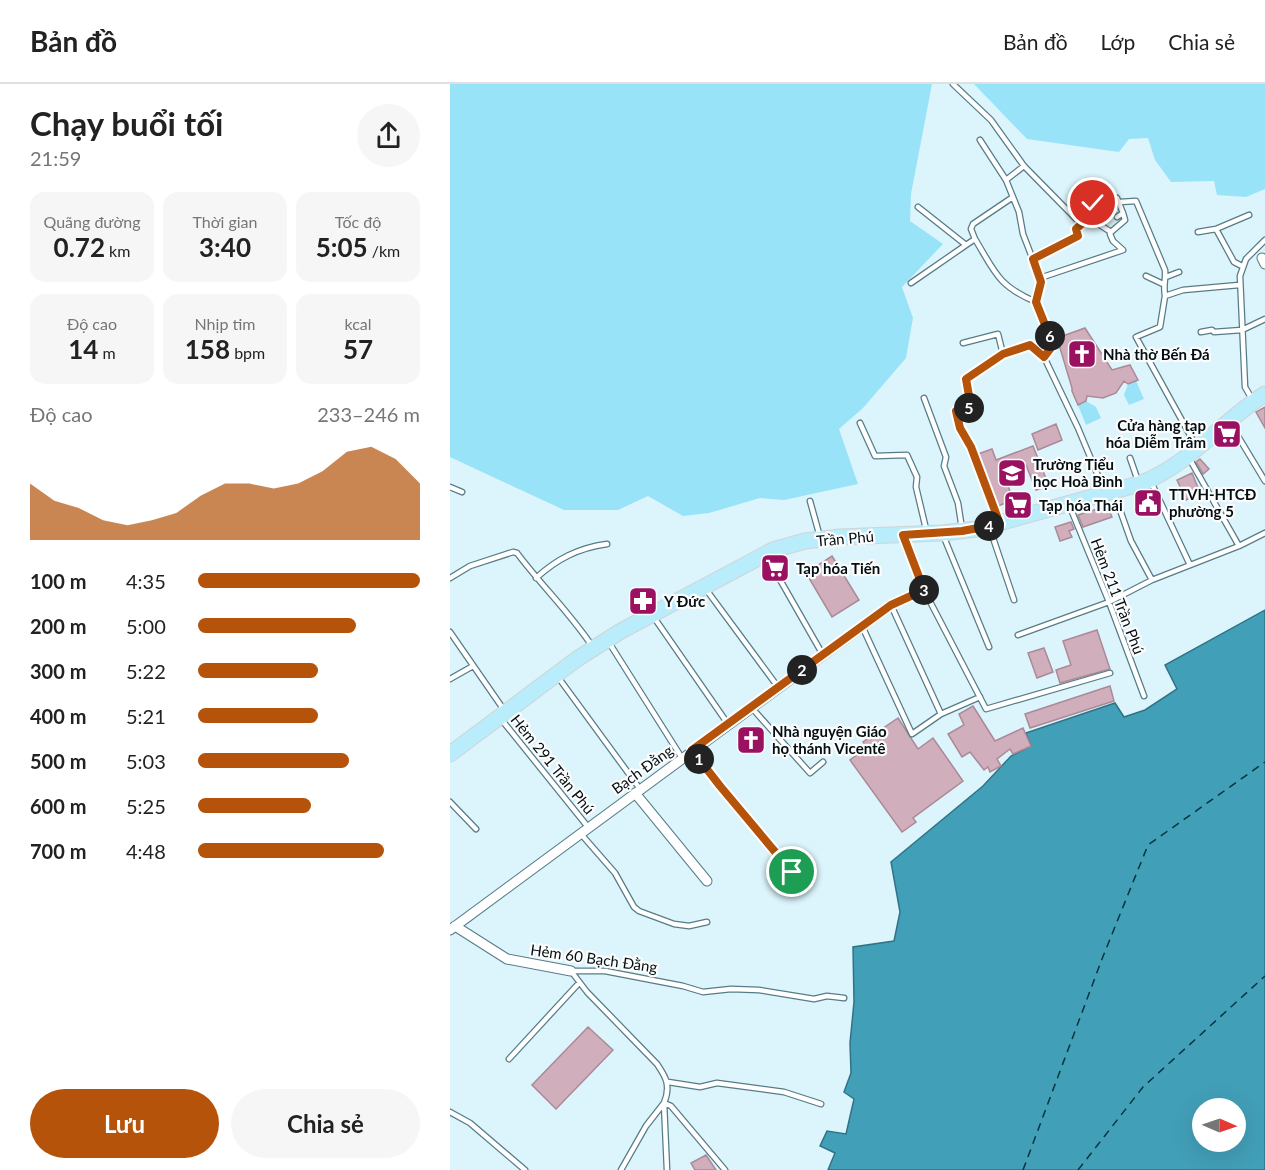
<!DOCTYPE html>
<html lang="vi">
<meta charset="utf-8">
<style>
body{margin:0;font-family:Lato,sans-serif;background:#f6f6f6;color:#222;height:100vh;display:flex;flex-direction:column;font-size:22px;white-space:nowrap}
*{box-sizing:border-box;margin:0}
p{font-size:20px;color:#767676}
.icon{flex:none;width:33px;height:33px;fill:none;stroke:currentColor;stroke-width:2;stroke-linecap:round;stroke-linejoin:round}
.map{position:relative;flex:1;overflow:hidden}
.panel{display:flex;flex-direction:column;background:#fff;width:450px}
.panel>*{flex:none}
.needle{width:39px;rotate:92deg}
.tools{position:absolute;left:742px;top:1014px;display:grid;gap:12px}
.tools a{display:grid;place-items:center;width:54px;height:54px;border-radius:50%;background:#fff;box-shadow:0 6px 24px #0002;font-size:30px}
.pin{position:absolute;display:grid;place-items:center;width:51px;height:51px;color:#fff;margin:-26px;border:3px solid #fff;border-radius:50%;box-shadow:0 2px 6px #0007}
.km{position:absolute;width:30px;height:30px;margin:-15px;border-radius:50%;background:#222;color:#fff;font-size:16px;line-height:30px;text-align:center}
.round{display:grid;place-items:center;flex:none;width:63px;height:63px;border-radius:32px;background:#f6f6f6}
.headline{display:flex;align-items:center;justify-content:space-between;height:102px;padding:0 30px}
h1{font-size:33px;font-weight:700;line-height:45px}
.figures{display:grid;grid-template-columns:repeat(3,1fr);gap:9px;height:102px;padding:6px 30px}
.figures div{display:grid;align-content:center;border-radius:15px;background:#f6f6f6;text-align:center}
.figures b{font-size:26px;font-weight:700}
.figures small{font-size:16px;font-weight:400}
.figures p{font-size:16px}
.chart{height:168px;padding:12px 30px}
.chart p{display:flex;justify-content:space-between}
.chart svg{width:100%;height:108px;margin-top:6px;fill:#b45309;opacity:.7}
.action{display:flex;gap:12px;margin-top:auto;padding:12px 30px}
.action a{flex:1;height:69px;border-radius:36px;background:#b45309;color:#fff;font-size:24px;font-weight:700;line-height:69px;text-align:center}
.action a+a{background:#f6f6f6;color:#222}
ul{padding:0 30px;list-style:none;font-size:20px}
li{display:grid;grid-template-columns:96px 72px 1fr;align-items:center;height:45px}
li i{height:15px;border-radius:8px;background:#b45309}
header{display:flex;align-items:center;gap:36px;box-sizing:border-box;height:84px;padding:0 30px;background:#fff;border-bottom:2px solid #e0e0e0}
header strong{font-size:28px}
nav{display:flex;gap:33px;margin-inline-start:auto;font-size:21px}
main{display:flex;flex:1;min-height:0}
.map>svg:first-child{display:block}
.green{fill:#99e3f8}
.water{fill:#429fb8;stroke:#2f7486;stroke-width:1.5;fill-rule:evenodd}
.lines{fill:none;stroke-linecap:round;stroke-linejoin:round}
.ferry{stroke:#08343f;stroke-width:1.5;stroke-dasharray:8 6;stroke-linecap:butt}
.building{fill:#d1aebc;stroke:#ab8997;stroke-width:1.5}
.service-casing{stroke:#577c87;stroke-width:7}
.minor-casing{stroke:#577c87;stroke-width:11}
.primary-casing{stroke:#d1d4d4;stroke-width:17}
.service{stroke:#fff;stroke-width:4.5}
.minor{stroke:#fff;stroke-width:9}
.primary{stroke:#b9edfc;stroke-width:15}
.route-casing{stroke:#fff;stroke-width:12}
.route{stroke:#b45309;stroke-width:8}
.labels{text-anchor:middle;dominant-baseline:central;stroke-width:4.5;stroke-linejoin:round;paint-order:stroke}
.poi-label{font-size:15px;font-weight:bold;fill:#020e12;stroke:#fcfcfc;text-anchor:start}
.street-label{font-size:15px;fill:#020e12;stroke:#fcfcfc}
</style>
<header>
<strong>Bản đồ</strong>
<nav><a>Bản đồ</a><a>Lớp</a><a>Chia sẻ</a></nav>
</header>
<main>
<section class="panel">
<div class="headline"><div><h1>Chạy buổi tối</h1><p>21:59</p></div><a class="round"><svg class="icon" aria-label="share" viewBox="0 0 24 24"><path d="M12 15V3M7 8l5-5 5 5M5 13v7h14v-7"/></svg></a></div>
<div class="figures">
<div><p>Quãng đường</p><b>0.72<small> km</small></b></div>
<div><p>Thời gian</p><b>3:40</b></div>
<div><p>Tốc độ</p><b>5:05<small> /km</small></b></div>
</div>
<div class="figures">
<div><p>Độ cao</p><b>14<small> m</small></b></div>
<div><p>Nhịp tim</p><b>158<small> bpm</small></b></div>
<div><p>kcal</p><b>57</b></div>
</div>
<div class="chart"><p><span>Độ cao</span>233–246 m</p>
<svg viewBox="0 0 160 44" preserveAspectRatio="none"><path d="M0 44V21L10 28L20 31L30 36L40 38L50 36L60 33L70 26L80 21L90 21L100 23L110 21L120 16L130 8L140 6L150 11L160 21V44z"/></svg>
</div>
<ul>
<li><b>100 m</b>4:35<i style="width:100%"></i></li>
<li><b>200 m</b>5:00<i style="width:71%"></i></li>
<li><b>300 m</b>5:22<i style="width:54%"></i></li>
<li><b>400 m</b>5:21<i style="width:54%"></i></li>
<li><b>500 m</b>5:03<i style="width:68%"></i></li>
<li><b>600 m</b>5:25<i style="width:51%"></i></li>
<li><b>700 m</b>4:48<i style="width:84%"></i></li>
</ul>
<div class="action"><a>Lưu</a><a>Chia sẻ</a></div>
</section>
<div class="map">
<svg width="815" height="1086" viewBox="0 0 815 1086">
<rect width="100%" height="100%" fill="#dcf4fb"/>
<!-- green -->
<path class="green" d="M0,0H482L461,110L460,137L493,160L452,203L463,234L456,274L413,324L389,345L408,400L334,416L310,414L259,429L233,432L198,412L168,426H114L0,373Z
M524,0H815V105L796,113L767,111L764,97L721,98L705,76L698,54L679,55L669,68L577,55Z
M686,297L694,315L679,321L674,311L678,300Z
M636,317L646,323L651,334L636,341L628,321Z"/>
<!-- water -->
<path class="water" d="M815,526V1086H378L385,1069L370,1062L377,1047L396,1050L404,1015L394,1008L401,989L400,959L404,918L403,863L444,857L450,828L441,778L533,702L561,672L581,662L576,649L665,619L674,633L695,626L727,605L715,581ZM753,1024H786V1058H753Z"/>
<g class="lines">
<!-- ferry -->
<path class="ferry" d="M573,1086L652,875L698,761L815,678
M628,1086L693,1003L815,892"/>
</g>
<!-- building -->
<path class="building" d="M635,244L662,286L680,281L688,296L678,300L674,297L666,309L653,314L637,312L636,317L628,321L622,307V304L607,254Z
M815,323V344L806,328Z
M606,340L612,356L588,366L582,350Z
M583,362L599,402L586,406L576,381L554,390L563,416L548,422L528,370L542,365L546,376Z
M750,375L759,385L753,390L746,378Z
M742,389L750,409L736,416L727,396Z
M702,411L707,423L694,428L689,416Z
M657,422L662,433L633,443L628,431Z
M621,438L624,445L619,447L622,453L610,457L605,443Z
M382,472L409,516L382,533L356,489Z
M647,546L660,585L610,599L606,586L621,581L613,557Z
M594,564L603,588L587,594L578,569Z
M660,602L664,617L580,644L575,630Z
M523,622L545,657L573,644L581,662L563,670L560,665L547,675L551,682L540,688L538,683L534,686L520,668L512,673L498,650L514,641L509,630Z
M448,634L468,665L483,654L513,697L463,734L466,738L452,748L400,676L417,663L413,658Z
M299,643L312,661L303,668L290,650Z
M138,943L163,966L106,1025L82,1001Z
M256,1071L266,1086H245L241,1079Z"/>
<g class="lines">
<!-- service casing -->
<g class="service-casing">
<path id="service" d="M503,0L541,36L574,82L631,140
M530,56L556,96L569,128L573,150L590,194L591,205L586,218L603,261L594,273
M556,96L574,82
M670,118L686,117L715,186C716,196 713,200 715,212
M468,123L516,161L525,155C545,188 548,202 586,218
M646,127L640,122L653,111
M639,134L661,148L675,136L673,129
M766,145L784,178L792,182
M748,148L766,145L799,131
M525,155L521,145L523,140L563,113
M583,175L628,152L626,145L646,127L667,114L673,129L667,133
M696,192L713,200
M716,193L729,188
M590,194L673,166L663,157L660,150L661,148
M461,199L516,161
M751,248L762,246L764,248L792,246L815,235
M513,259L548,250L553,270
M474,314L496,373L494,382L508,419L512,445
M802,315L795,303L790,192L796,175L815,156
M410,339L425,372L457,371L467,393L466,403L476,445
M780,339L815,397
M746,362L686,253L710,243L715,212L733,206L789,201
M680,374L688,397
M739,374L789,462
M701,398L740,481
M0,403L12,408
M664,409L681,457L702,496
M360,417L370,453
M620,423L659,518L694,612
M548,436L521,364L510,344L505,327L521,323L516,295L553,270L580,261L594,273L628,344L654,406
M540,445L564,516
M493,451L539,563
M317,473L373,571
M0,494L20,482L63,468L67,469C91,501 120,529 142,562
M86,494C107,475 128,464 157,460
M255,504L328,603
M474,506L536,625L660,589
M441,521L491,630
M203,532L278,640
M412,542L462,650L491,630L530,613
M0,548L54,626
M568,551L659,518L702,496L789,462L815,449
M158,557L232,674
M108,593L190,705
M0,595L23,582
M301,623L360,689L373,678
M51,635L138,743
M242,666L270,702L354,805
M0,718L26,745
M131,750L165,789L184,823L189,827L224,840L239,842L257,838
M59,975L129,899
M218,998L250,1003L267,999L334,1008L371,1020
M0,1028L20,1039L75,1086
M171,1086L196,1042L214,1019L221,1022L275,1086
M217,1086L214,1019C221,1002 216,993 207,980L137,908L121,887H155L233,902L253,908L281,905L309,906L364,915L377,912L394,914"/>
</g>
<!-- minor casing -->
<g class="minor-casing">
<path id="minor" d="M812,174L815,180
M185,709L257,797
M5,842L57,875L121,887
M0,846L441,521L474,506L453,451"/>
</g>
<!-- primary casing -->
<g class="primary-casing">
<path id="primary" d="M0,670L127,575L171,547L323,466L355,457L390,453L492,449L527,445L689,400C738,382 772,337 815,310"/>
</g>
<!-- service -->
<use href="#service" class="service"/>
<!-- minor -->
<use href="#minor" class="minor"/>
<!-- primary -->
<use href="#primary" class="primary"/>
</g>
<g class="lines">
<!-- route casing -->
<g class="route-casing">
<path id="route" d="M342,788L270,702L242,666L441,521L474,506L453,451L512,447L550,440L521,363L510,344L506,327L521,323L516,295L553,270L580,261L594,273L603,261L586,218L591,198L583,175L628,152L626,145L646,127L640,122L643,119"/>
</g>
<!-- route -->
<use href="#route" class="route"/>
</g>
<!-- icons -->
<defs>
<g id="church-square" transform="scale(1.5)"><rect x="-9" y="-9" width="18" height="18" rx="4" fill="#9a1162" stroke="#fcfcfc"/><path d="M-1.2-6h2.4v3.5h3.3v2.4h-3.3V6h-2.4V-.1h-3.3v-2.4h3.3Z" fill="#fff"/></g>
<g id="supermarket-square" transform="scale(1.5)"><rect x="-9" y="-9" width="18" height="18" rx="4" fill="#9a1162" stroke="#fcfcfc"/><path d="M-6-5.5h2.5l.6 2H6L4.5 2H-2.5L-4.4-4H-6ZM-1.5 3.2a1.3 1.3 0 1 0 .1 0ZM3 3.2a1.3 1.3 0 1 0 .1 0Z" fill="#fff"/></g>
<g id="school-square" transform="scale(1.5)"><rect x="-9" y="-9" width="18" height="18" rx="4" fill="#9a1162" stroke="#fcfcfc"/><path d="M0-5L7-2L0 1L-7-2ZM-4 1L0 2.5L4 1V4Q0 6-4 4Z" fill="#fff"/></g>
<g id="civic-square" transform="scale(1.5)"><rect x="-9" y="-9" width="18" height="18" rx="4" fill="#9a1162" stroke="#fcfcfc"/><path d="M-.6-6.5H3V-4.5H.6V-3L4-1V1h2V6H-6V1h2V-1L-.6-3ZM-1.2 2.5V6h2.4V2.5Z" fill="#fff"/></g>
<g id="pharmacy-square" transform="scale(1.5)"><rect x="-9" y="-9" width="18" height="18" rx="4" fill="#9a1162" stroke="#fcfcfc"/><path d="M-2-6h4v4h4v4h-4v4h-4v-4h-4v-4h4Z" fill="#fff"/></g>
</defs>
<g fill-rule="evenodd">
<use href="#church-square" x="632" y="270"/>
<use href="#supermarket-square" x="777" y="350"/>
<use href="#school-square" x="562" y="389"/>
<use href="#civic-square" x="698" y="419"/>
<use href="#supermarket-square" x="568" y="421"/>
<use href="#supermarket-square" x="325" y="484"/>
<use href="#pharmacy-square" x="193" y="517"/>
<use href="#church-square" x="301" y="656"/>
</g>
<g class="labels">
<!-- poi labels -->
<g class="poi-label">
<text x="653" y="270">Nhà thờ Bến Đá</text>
<text x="756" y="341" text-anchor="end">Cửa hàng tạp<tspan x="756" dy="17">hóa Diễm Trâm</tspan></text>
<text x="583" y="380">Trường Tiểu<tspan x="583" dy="17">học Hoà Bình</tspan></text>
<text x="719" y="410">TTVH-HTCĐ<tspan x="719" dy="17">phường 5</tspan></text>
<text x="589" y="421">Tạp hóa Thái</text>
<text x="346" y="484">Tạp hóa Tiến</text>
<text x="214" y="517">Y Đức</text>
<text x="322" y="647">Nhà nguyện Giáo<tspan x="322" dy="17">họ thánh Vicentê</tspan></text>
</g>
<!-- street labels -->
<g class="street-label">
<text transform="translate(395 454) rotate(-5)">Trần Phú</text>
<text transform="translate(668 512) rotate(69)">Hẻm 211 Trần Phú</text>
<text transform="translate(103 680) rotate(51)">Hẻm 291 Trần Phú</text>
<text transform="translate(192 685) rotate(-36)">Bạch Đằng</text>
<text transform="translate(144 874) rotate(8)">Hẻm 60 Bạch Đằng</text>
</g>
</g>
</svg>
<div class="tools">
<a><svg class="needle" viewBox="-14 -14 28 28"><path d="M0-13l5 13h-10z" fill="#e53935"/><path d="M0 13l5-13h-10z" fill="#767676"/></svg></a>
</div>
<div class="pin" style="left:342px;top:788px;background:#1e9e55"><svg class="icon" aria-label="arrive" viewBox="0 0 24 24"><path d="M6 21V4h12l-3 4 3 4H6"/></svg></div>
<div class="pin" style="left:643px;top:119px;background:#d93025"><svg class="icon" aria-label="check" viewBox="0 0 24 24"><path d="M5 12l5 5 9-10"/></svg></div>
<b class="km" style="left:249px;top:675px">1</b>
<b class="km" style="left:352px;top:586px">2</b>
<b class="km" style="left:474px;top:506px">3</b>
<b class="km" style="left:539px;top:442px">4</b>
<b class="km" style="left:519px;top:324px">5</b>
<b class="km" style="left:600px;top:252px">6</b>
</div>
</main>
